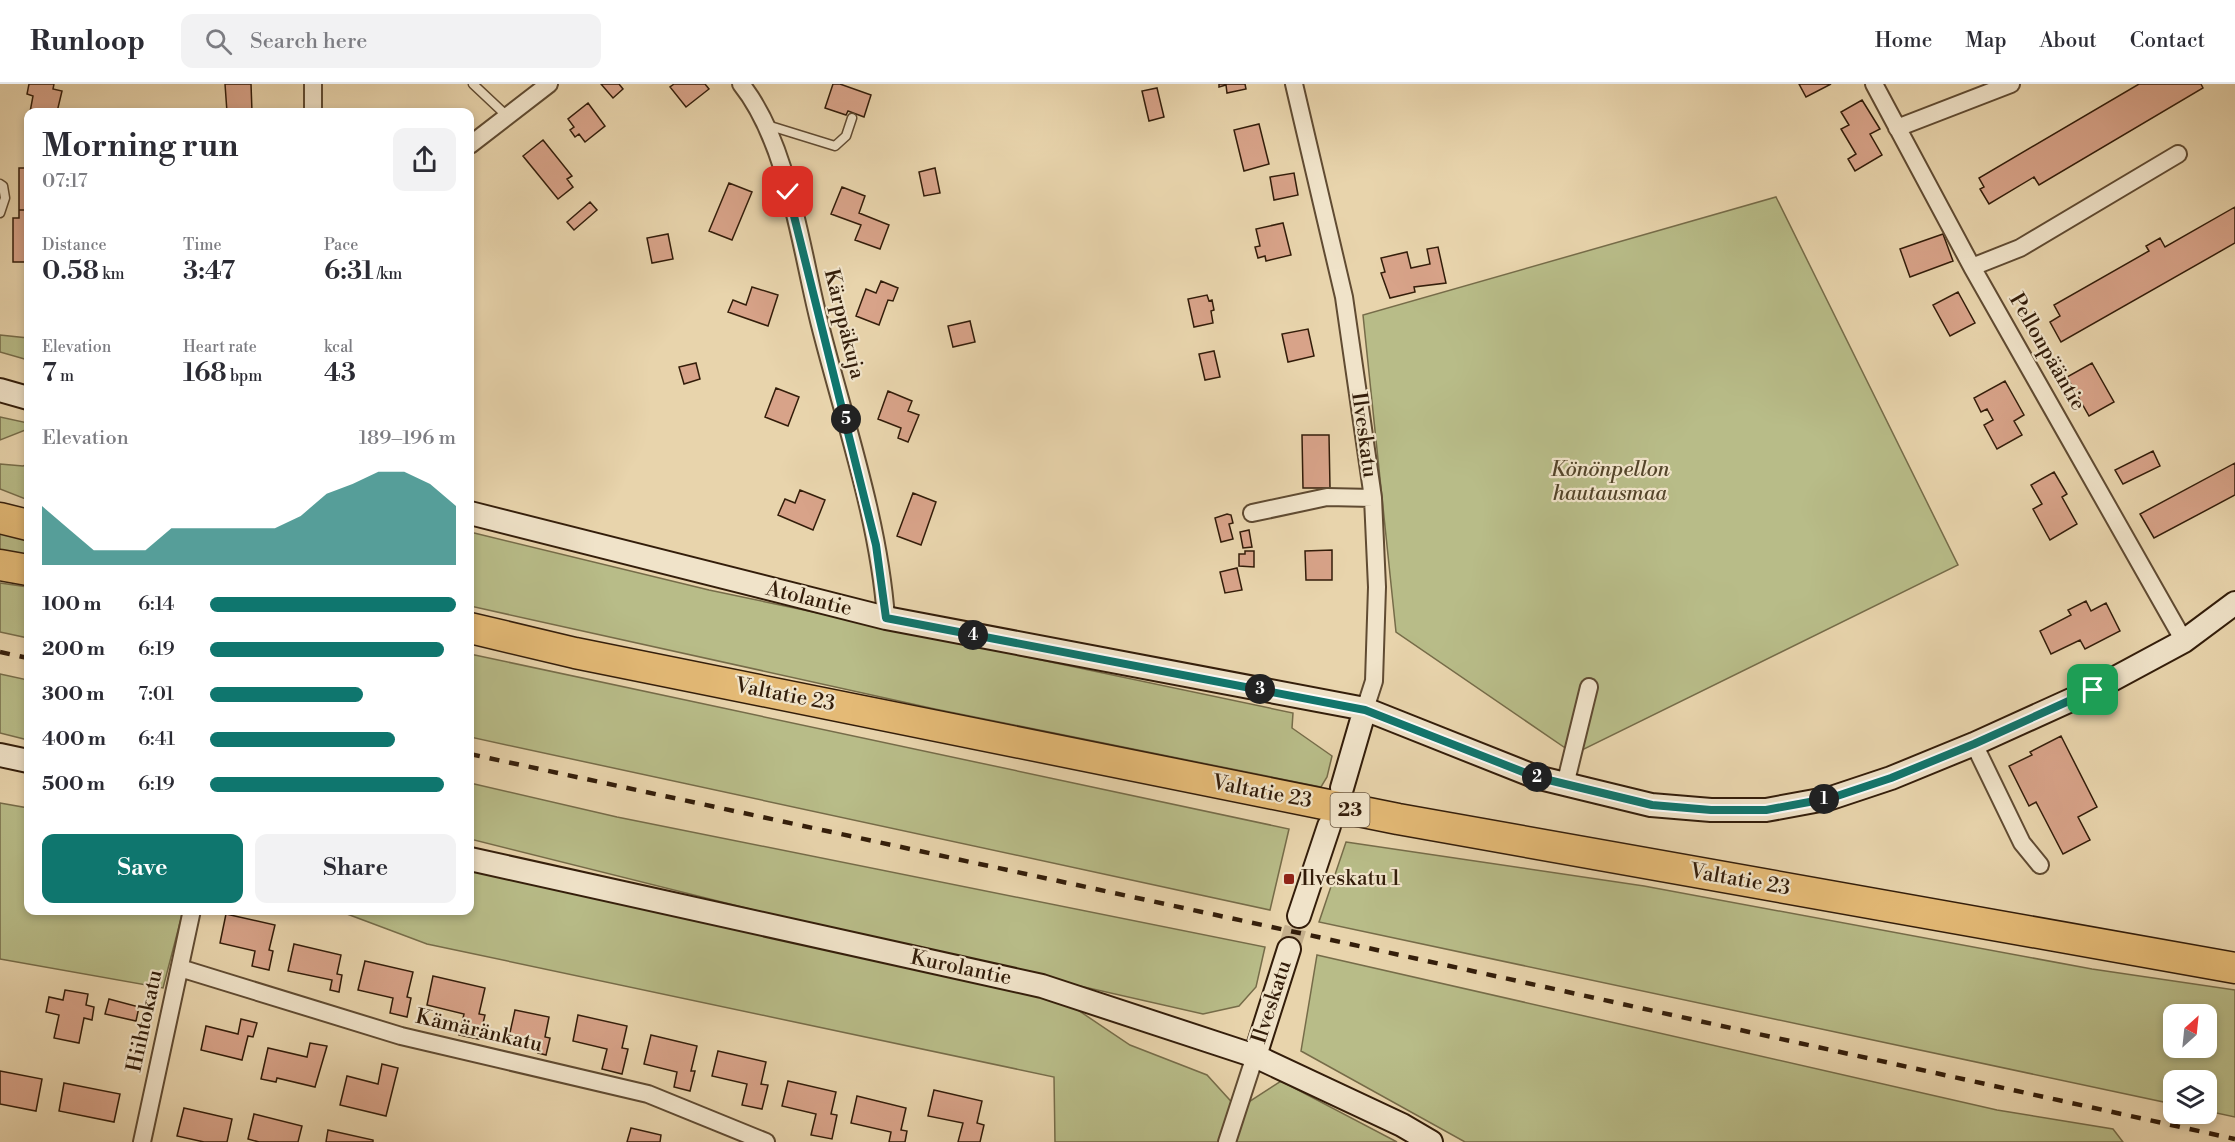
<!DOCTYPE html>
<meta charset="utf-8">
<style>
body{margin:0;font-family:"Libre Bodoni",serif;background:#f2f2f3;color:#2b2b33;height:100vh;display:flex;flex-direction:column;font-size:22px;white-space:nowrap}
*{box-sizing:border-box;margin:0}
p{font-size:20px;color:#7c7c81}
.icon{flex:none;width:33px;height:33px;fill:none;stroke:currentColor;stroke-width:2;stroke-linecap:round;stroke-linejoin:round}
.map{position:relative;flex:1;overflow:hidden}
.drawer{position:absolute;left:24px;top:24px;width:450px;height:807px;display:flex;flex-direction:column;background:#fff;border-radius:12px;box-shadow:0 3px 9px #0003}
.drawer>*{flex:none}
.needle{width:39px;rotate:27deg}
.controls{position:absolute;left:2163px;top:920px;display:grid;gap:12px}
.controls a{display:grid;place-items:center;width:54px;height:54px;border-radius:12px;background:#fff;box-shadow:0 3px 9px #0003;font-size:30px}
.pin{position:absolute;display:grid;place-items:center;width:51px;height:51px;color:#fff;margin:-26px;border-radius:12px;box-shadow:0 3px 9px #0006}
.km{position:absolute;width:30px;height:30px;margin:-15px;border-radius:50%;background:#222;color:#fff;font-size:16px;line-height:30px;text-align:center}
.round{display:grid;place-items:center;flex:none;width:63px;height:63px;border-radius:12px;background:#f2f2f3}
.head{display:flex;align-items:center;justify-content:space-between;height:102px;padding:0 18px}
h1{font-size:33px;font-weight:600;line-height:45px}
.figures{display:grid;grid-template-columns:repeat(3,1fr);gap:9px;height:102px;padding:6px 18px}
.figures div{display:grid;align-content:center}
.figures b{font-size:26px;font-weight:600}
.figures small{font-size:16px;font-weight:400}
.figures p{font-size:16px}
.chart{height:168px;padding:12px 18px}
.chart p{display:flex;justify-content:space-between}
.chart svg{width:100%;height:108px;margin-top:6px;fill:#0f766e;opacity:.7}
.cta{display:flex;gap:12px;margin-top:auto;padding:12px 18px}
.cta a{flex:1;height:69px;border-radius:12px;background:#0f766e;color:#fff;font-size:24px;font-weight:600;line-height:69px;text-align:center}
.cta a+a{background:#f2f2f3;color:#2b2b33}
ul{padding:0 18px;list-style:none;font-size:20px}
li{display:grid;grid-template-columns:96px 72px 1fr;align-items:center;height:45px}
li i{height:15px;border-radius:8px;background:#0f766e}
header{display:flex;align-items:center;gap:36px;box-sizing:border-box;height:84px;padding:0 30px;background:#fff;border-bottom:2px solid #e1e1e2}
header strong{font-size:28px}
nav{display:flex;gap:33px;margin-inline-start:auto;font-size:21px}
.search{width:420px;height:54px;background:#f2f2f3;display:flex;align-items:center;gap:15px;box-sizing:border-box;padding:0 21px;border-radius:12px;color:#7c7c81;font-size:22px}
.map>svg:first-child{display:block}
.green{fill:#b8bc88;stroke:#766c49;stroke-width:1.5;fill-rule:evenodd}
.building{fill:#d8a389;stroke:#331d0a;stroke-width:1.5}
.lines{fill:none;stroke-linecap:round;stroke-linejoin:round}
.secondary-tunnel{stroke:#c4af8c;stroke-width:22;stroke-dasharray:22 11;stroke-linecap:butt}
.lane-casing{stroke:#604b32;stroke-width:11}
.street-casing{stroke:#604b32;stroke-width:20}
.secondary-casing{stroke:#331d0a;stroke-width:26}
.highway-casing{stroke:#331d0a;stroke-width:33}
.lane{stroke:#f0e3c9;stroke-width:8}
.street{stroke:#f0e3c9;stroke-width:16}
.secondary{stroke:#f0e3c9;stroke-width:22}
.highway{stroke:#e4ba76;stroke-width:30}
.rail{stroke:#331d0a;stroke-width:4.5;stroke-dasharray:10 10;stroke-linecap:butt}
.route-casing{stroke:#fff;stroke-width:12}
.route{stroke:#0f766e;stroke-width:8}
.poi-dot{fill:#8f2418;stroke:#f0e3c9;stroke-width:2}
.labels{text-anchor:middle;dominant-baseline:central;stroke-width:4.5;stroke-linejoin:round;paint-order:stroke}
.shield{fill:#f0e3c9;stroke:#6c5843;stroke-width:1.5}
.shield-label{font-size:20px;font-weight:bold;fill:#331d0a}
.street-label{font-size:21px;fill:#331d0a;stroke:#f0e3c9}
.park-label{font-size:21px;font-style:italic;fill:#54452a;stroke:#f0e3c9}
.poi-label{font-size:21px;fill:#331d0a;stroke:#f0e3c9;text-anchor:start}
</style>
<header>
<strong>Runloop</strong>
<div class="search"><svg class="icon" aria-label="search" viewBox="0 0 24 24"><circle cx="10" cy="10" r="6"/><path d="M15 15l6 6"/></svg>Search here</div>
<nav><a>Home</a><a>Map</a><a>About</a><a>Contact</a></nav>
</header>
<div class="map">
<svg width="2235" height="1058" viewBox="0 0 2235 1058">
<rect width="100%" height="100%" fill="#e8d4ac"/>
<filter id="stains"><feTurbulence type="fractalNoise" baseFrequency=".00333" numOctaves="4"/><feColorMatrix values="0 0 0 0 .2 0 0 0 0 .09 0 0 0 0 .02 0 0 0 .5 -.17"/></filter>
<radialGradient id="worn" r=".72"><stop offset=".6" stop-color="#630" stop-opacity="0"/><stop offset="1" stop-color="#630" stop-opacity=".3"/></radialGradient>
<!-- green -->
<path class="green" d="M1776,113L1958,481L1574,670L1396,548L1363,231Z
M0,251L28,254V276L0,268Z
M0,333L28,339V345L0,356Z
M0,380L23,382L28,380V416L0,405Z
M0,447L28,454V473L0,469Z
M470,448L709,506L1293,629L1292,644L1332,672L1327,693L1321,703L935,625L470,522Z
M0,499L28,503V554L0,548Z
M470,570L1289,745L1270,826L470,653Z
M0,590L28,596V656L0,649Z
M470,699L617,733L1265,863L1256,903L1239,922L1203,930L834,846L470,755Z
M0,719L28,724V826L183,827L163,904L0,875Z
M1346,758L1644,802L2092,885L2235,906V1033L2207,1027L2206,996H2174L2173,1020L1319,838ZM2174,930H2206V963H2174Z
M470,785L1042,902L1130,961L1207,991L1238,1025L1281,997L1397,1058H1055L1054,993L427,860L339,827L470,826Z
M1317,871L1997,1026L2113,1045L2123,1058H1465L1301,967Z"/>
<!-- building -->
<path class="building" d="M29,0H54L53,5L62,7L57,28H30L33,12L27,10Z
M225,0H251L252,28H227Z
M601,0H619L623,5L613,14Z
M674,0H705L709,5L686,23L670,3Z
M833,0H840L871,11L864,33L848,27L846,31L825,24Z
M1219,0H1245L1246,5L1227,9L1226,1L1219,3Z
M1799,0H1831L1806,13Z
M2139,0H2201L2203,4L2039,101L2034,93L1989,120L1980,105L1984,103L1979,94Z
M1157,4L1164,33L1149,37L1142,7Z
M1862,16L1880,45L1870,50L1882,71L1855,87L1848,75L1856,70L1841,45L1849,41L1841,28Z
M588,19L605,42L585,58L579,50L575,53L570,46L574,43L568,35Z
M1259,40L1269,80L1244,87L1234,46Z
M543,56L572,92L567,95L573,103L558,115L523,72Z
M19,84H28V126H19Z
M935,84L940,109L924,112L919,88Z
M1294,89L1298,111L1274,116L1270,93Z
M729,99L752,108L732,156L709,147Z
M842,103L865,112L859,129L889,141L880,165L855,156L861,141L831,130Z
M590,118L597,126L574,146L567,138Z
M2235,123V159L2061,258L2050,238L2060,232L2054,221L2149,167L2146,162L2160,154L2165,163Z
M19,126H28V178H13V134H19Z
M1283,139L1291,171L1266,177L1265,172L1258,174L1255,163L1260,162L1256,145Z
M668,150L673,175L652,179L647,154Z
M1943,150L1953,177L1910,193L1900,165Z
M1438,163L1446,199L1414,203L1415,208L1390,214L1381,189L1385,188L1381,174L1407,168L1411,184L1430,180L1427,165Z
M881,197L898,204L893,217L888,216L879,241L856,232L866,205L876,209Z
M752,203L778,211L768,242L728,228L733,216L746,221Z
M1958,208L1975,239L1950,252L1933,221Z
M1207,211L1209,217L1212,216L1214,226L1211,227L1213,239L1194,243L1188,215Z
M970,237L975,258L953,263L948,242Z
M1308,245L1314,272L1288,278L1282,250Z
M1214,267L1220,293L1205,296L1199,270Z
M696,279L700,295L684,300L679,283Z
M2092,279L2114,318L2089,332L2067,293Z
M2005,297L2024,331L2014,337L2022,351L1997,365L1984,341L1993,336L1987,325L1981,328L1974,314Z
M776,304L799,313L788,342L765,333Z
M888,307L912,317L908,327L919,331L908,358L898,354L901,344L878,335Z
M1302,351H1329L1330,404H1303Z
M2153,367L2160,382L2123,400L2115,386Z
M2235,379V411L2154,454L2140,430Z
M2054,388L2067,410L2062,413L2077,440L2050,456L2033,425L2042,420L2031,401Z
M800,406L825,416L813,446L778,431L785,415L795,419Z
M913,409L936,418L921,461L897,452Z
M1227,430L1231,431L1233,439L1229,440L1233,455L1221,458L1215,434Z
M1249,446L1252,463L1243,464L1240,448Z
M1332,466V496H1306L1305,467Z
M1245,467H1254V483L1239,482V470H1245Z
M1237,484L1242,506L1225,509L1220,488Z
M2086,517L2091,527L2106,519L2120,547L2085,565L2080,556L2051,570L2040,547L2071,531L2068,526Z
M2061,652L2097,723L2078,733L2090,756L2063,770L2036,718L2029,722L2009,682L2032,671L2030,668Z
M226,830L275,841L269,866L273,867L269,886L252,882L255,867L220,859Z
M294,860L341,871L337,890L342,891L339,908L330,906L332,896L288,887Z
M365,877L413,888L407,913L411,914L407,933L390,929L393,914L358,906Z
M433,892L485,904L479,930L485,931L479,955L459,951L464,930L427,921Z
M65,906L88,910L86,921L94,923L92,936L84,934L79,959L54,954L59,931L46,928L49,913L63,916Z
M109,915L139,923L136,937L105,930Z
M515,926L549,933L545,953L550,954L546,971L538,969L540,959L509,953Z
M578,931L627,942L622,964L628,965L622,990L602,985L607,965L573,957Z
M241,935L257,939L253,953L248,952L242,976L201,966L206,942L238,950Z
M651,951L697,962L691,987H695L690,1007L674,1003L677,988L644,980Z
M310,959L327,962L315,1003L277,994L276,998L261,995L268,964L307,973Z
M718,967L766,978L761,1000L768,1001L762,1025L742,1021L747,1000L712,992Z
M382,980L398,984L386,1032L340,1021L347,992L378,1000Z
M0,987L42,995L36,1027L0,1020Z
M788,997L836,1008L831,1030L837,1031L832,1055L811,1051L816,1030L782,1022Z
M64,999L120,1010L114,1038L59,1027Z
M934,1006L982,1017L977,1039L984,1041L980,1058H958L963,1039L928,1032Z
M857,1012L906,1024L901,1046L907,1047L905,1058H889L891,1048L851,1039Z
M184,1024L232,1035L227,1058H204L177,1052Z
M254,1030L302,1042L298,1058H259L248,1055Z
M631,1044L661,1051L660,1058H627Z
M328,1046L373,1056V1058H326Z"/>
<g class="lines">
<!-- secondary-tunnel -->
<path class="secondary-tunnel" d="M1289,865L1299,832"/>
<!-- lane casing -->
<g class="lane-casing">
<path id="lane" d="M473,0L507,32
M767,41L835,62L846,52L852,34
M0,100L3,102L5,114L0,129"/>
</g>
<!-- street casing -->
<g class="street-casing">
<path id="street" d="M741,0C789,60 801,167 820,241C844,336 879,436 886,534
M1294,0L1344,213L1373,414L1377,503L1374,597L1365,625
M1874,0L1972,183L2184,557
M313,28V0
M1897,44L2011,0
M470,61L549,0
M1972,183L2020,164L2178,70
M1252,429L1327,413L1373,414
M1974,660L2022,759L2040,781
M1565,701L1589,603
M180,884L401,952L648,1010L766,1058
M142,1058L192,826
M1227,1058L1255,972"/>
</g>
<!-- secondary casing -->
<g class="secondary-casing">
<path id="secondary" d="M0,306L28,314
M470,429L886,534L1365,625L1536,693L1651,721L1711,726H1766L1831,714L1891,694L1974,660L2093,606L2184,557L2235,519
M0,671L28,677
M1342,704L1365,625
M470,775L1042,902L1255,972L1402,1041L1431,1058
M1299,832L1329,742
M1255,972L1289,865"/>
</g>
<!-- highway casing -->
<g class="highway-casing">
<path id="highway" d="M0,434L28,441
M0,481L28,486
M470,544L575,569L1398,735L2235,884"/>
</g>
<!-- lane -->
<use href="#lane" class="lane"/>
<!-- street -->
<use href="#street" class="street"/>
<!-- secondary -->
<use href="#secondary" class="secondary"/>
<!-- highway -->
<use href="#highway" class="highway"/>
<!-- rail -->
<path class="rail" d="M0,568L28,574
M470,670L1318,853L2235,1055"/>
</g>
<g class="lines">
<!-- route casing -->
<g class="route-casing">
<path id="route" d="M788,108L876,461L886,534L1365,626L1536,693L1652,721L1711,726H1766L1831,714L1891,694L1974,660L2093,606"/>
</g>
<!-- route -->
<use href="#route" class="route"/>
</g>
<!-- markers -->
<rect class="poi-dot" x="1283" y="789" width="12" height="12" rx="3"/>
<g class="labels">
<!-- shield labels -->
<rect class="shield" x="1330.5" y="709" width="39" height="34" rx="4.5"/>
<g class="shield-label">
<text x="1350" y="726">23</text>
</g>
<!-- street labels -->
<g class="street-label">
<text transform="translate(844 240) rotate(76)">Kärppäkuja</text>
<text transform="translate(2047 268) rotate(60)">Pellonpääntie</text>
<text transform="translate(1364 351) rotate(82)">Ilveskatu</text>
<text transform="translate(809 515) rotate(14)">Atolantie</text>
<text transform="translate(785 611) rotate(11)">Valtatie 23</text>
<text transform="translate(1262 708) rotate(11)">Valtatie 23</text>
<text transform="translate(1740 796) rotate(10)">Valtatie 23</text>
<text transform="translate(961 884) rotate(12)">Kurolantie</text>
<text transform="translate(1272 918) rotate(-72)">Ilveskatu</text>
<text transform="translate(145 937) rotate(-78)">Hiihtokatu</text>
<text transform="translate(479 947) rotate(13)">Kämäränkatu</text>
</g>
<!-- park labels -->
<g class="park-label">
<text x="1610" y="386">Könönpellon<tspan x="1610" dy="24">hautausmaa</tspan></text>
</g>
<!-- poi labels -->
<g class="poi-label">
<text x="1301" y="795">Ilveskatu 1</text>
</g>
</g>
<rect width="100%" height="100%" filter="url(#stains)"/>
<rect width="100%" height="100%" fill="url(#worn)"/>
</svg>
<div class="controls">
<a><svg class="needle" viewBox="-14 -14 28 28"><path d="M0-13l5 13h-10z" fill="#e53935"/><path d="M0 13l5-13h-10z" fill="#7c7c81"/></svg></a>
<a><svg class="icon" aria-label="layers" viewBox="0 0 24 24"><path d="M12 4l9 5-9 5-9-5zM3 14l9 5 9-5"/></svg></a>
</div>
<div class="pin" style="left:2093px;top:606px;background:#1e9e55"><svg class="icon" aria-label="arrive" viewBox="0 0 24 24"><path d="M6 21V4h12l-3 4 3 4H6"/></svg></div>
<div class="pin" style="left:788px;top:108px;background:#d93025"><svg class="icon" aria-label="check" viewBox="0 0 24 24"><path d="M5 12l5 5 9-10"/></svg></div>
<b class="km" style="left:1824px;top:715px">1</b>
<b class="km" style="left:1537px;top:693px">2</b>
<b class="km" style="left:1260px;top:605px">3</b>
<b class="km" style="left:973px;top:551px">4</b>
<b class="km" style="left:846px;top:335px">5</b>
<section class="drawer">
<div class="head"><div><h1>Morning run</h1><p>07:17</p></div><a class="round"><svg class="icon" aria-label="share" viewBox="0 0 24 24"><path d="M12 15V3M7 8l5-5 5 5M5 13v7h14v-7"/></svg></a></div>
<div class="figures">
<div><p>Distance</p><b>0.58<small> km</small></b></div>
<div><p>Time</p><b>3:47</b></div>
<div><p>Pace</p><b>6:31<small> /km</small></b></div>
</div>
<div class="figures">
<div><p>Elevation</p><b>7<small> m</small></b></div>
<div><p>Heart rate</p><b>168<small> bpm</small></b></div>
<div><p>kcal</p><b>43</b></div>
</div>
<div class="chart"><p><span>Elevation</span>189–196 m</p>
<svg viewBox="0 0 160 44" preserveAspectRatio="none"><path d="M0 44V20L10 29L20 38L30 38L40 38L50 29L60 29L70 29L80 29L90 29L100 24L110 15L120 11L130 6L140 6L150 11L160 20V44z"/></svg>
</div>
<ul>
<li><b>100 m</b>6:14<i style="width:100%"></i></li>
<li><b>200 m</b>6:19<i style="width:95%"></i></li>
<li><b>300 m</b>7:01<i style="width:62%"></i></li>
<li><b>400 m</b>6:41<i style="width:75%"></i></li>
<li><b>500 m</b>6:19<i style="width:95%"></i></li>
</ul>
<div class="cta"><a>Save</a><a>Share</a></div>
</section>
</div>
